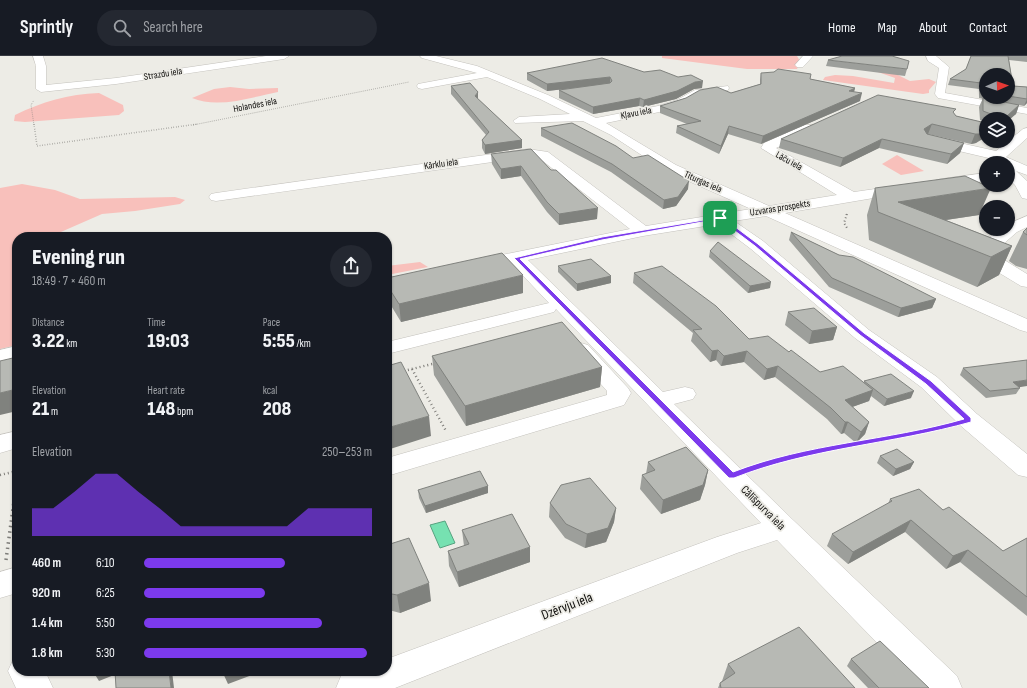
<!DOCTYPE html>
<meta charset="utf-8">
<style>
body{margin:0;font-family:"Sofia Sans Condensed",sans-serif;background:#242831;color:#f1f3f6;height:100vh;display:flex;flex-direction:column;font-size:15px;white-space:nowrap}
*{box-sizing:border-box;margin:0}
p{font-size:13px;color:#9ea1a6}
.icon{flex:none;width:22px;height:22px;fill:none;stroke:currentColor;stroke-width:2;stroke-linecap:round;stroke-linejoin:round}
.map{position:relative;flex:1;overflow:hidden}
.side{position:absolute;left:12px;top:176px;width:380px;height:444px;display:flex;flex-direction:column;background:#171b24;border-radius:16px;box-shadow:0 1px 3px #0004}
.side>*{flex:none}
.needle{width:26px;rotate:88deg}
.tools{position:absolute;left:979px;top:12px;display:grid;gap:8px}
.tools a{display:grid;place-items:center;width:36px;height:36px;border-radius:50%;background:#171b24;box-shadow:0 1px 3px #0004;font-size:20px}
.pin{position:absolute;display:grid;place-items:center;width:34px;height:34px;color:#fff;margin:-17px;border-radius:8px;box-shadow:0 2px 6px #0006}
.round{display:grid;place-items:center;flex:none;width:42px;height:42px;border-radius:21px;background:#242831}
.headline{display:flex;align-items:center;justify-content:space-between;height:68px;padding:0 20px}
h1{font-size:22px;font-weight:800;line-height:30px}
.stats{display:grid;grid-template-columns:repeat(3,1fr);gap:6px;height:68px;padding:4px 20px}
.stats div{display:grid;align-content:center}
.stats b{font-size:20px;font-weight:800}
.stats small{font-size:11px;font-weight:400}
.stats p{font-size:11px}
.chart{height:112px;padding:8px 20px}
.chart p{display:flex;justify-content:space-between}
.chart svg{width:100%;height:72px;margin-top:4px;fill:#7c3aed;opacity:.7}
ul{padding:0 20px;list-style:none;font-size:13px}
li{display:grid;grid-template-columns:64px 48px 1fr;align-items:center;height:30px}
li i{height:10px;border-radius:5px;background:#7c3aed}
header{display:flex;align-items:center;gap:24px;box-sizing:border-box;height:56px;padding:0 20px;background:#171b24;border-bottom:1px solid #363941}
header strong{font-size:19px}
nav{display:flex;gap:22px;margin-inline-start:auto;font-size:14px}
.search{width:280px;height:36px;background:#242831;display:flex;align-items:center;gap:10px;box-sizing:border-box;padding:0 14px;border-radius:22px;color:#9ea1a6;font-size:15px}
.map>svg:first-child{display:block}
.green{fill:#f8c0bb}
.water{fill:#76e1b1;stroke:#57a280}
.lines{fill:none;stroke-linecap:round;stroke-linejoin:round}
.minor-casing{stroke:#c4c2bd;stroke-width:1}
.path-far4{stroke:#7d7c78;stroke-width:1;stroke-dasharray:0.5 1.5;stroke-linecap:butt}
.path-far3{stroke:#7d7c78;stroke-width:1.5;stroke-dasharray:0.5 2;stroke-linecap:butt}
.path-far2{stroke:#7d7c78;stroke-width:2;stroke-dasharray:1 2.5;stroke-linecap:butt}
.path-far1{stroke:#7d7c78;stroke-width:2.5;stroke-dasharray:1 3;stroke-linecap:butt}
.path{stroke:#7d7c78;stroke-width:3.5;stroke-dasharray:1.5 4;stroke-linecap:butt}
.minor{fill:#fff;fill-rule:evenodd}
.wall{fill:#9d9f9b;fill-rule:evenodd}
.shaded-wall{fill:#80827e}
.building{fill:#b7b9b4;stroke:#80827e}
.route{fill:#7c3aed;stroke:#fff;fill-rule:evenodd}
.labels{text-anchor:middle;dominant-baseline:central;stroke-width:3.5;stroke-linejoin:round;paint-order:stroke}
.far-street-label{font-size:10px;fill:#100f0d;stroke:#edece6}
.street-label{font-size:12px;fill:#100f0d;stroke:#edece6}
.near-street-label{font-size:14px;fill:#100f0d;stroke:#edece6}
</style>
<header>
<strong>Sprintly</strong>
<div class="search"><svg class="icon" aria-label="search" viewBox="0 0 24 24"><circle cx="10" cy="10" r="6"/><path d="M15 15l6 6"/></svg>Search here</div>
<nav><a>Home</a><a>Map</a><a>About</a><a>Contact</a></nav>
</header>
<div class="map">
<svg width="1027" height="632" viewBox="0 0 1027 632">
<rect width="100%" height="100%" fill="#edece6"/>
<!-- green -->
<path class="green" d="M662,0H797L800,5L797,13H747L662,2Z
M875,15H890L910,25L929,23L936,26L929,34V37L923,38L823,24L825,21L835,19L853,20L894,27L895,22Z
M230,31L249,33L278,32V36C252,41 218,53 192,42L214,33Z
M99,37L123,49L124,55L119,59L25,66L14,65L15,59C42,46 68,38 99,37Z
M897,99L924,115L901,119L882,108Z
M22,128L55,134L80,143L175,141L185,144L180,148L135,155L102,158L54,179L58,181H17V289L0,293V132Z
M420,206L428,211L387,219V210Z"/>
<!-- water -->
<path class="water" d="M445,465L455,487L440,492L430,469Z"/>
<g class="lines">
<!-- minor casing -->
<g class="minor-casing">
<path id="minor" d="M33,0H43L46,10V29L116,22L266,0H289L284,3L116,28L41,36L36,33V10Z
M420,0H436L477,10L548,39L596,62L658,50L677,44L695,34L728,30L729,32L728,34L698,40L685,48L664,55L606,67L676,109L769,150L837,139L761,92L764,87L805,69H813L815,72L813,75L776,92L854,136L903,129L908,130L910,133L908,136L903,137L785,157L1027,263V276L1020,274L766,160L734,165L763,185L869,274L937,321L977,358L1027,398V421L1018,419L961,370L921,331L855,282L751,193L718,168L643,180L528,204L663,336L685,331L693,333L696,338L693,343L674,348L792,463L957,620L962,632H921L777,484L737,497L395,632H336L341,620L354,615H387V603L717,481L761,467L556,253L554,256L387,298V286L549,247L511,207L478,214L472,213L469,209L472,205L630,173L539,102L528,101L216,145L211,144L209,141L211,138L216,137L528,93L548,96L646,170L751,153L666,115L611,79L583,65L515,67L513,65L519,61L570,58L540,43L487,21L422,33L418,32L417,30L418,28L477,17L422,2Z
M803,0H813L803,11H797L795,9Z
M926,0H936L949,11L945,37L1027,52V58L938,42L935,38L939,12L928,5Z
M1027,72V82L1006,101L1027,110V119L1016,115L1027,125V143L1022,142L1015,129L1008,123V113H1012L1008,112V107H998L993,103L929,88L927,85L933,81L996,95L1023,73Z
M986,117V125L941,131L936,130L934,127L936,124L941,123Z
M1027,160V171L1017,176L993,197L1027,218V231L1021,230L978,204L975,200C976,189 998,173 1008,173V168Z
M581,287L588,289L628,332L631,337L624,349L387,420V402L607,339V335L570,293L574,289Z
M17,290V302L0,306V294Z
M17,375V392L0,397V379Z
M17,511V537L0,542V516Z
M17,602V615H45L53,632H16L8,615L13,604Z"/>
</g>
<!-- path-far4 -->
<path class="path-far4" d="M34,69L31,49L34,44
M193,69L409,26"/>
<!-- path-far3 -->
<path class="path-far3" d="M34,68L37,90L198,68
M978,156L984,159
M846,159L847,157"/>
<!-- path-far2 -->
<path class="path-far2" d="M847,158L844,167L847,172
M982,158L986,160"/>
<!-- path-far1 -->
<path class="path-far1" d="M412,313L446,375
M404,315L436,307
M753,411L813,395L947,370
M0,419L17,415
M15,431L17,419"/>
<!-- path -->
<path class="path" d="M6,504L16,430"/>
<!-- minor -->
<use href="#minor" class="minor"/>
</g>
<!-- wall -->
<path class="wall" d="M971,0H1027V6L1009,4L1013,30L1027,31V47L1024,50L1019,49L1016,58L1008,63H986V66L980,64L979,51L983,42L996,45L979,42V33L948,29L950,23L966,13ZM986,19H1008V41H986Z
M828,4L907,13L905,20L826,10Z
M644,16L702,32L694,33L676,43L643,51L639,50L593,58L559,42V34L592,30L547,35L527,24V17Z
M761,17L810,23L855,32L854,36L860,45L761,88L728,78L719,98L676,77L677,70L687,68L660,57V50L686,42L731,37L760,28V24Z
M451,30L478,43L522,84V92L485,98L482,92V84L486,79L451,38Z
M954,58L956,60L986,67L976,87L971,88L928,78H927L964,87L960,97L947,108L879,92L840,111L779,92L781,83Z
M541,72L633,102L688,133L676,150L663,153L611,116L541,80Z
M491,98L551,114L597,163L559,169L547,156L521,120L501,123L492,108Z
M875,132L979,159L946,164L1012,190L999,219L977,231L869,184L867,159Z
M1027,172V213L1016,210L1009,205L1023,176Z
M791,176L839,199L936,243L932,252L898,261L829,231L789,184Z
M710,195L770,232L748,237L709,201Z
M558,210L611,220V227L577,235L558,216Z
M634,217L749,283L789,296L820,316L864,327V325L911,342L884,350L871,340L869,345L852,351L869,366L865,378L856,387L844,377L841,378L827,363L775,321L764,324L744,306L721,310L716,304L710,306L691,285L693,277L633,227Z
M387,222L523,237L401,266L387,243Z
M788,256L837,271L833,284L809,288L785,269Z
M432,300L602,311L600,331L466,370L434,319Z
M963,312L1019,331L1020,332L1016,338L986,342L960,319Z
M880,400L914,406L910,413L893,420L877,407Z
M648,406L708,414L705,429L700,444L661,458L640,433L642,419L646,418Z
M488,430V437L426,457L419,442L418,434Z
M890,443L943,454L1003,495L1027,482V560L960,506L946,513L905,476L848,508L827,490L832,478L888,448Z
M550,447L616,452L614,466L606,486L585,492L565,482L549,461Z
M462,474L530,506L459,531L449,510L448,495L464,490Z
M387,489L431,545L400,557L389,554L387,555Z
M851,603L929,632H868L847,610Z
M728,608L855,632H718L720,627L722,625Z"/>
<!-- shaded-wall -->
<path class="shaded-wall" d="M610,21V28L547,35V28Z
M703,25L702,32L694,33L676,43L643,51L644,44L695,26Z
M855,32L853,39L849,35Z
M478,36V43L475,40Z
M862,37L860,45L761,88L763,80Z
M640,42L639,50L593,58V51Z
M1027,43V47L1024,50Z
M1019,49L1016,58L1008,65V63H1003Z
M932,68L928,78L921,82L924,73Z
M729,70L728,78L719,98L721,90Z
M986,74V81L976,87L971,88L975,78Z
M882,83L879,92L840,111L843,102Z
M522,84V92L485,98V89Z
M964,87L960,97L947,108L951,98Z
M521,110V120L501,123V113Z
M689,125L688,133L676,150L663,153L664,144Z
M991,132L979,159L912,169L898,146Z
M598,152L597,163L559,169V158Z
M1012,190L999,219L977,231L991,201Z
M523,219V237L401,266L399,248Z
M611,220V227L577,235V228Z
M771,226L770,232L748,237L750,230Z
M936,243L932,252L898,261L901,252Z
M837,271L833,284L809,288L812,275Z
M718,294L716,304L710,306L712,295Z
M747,295L744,306L721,310L724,300Z
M778,310L775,321L764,324L767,313Z
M602,311L600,331L466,370L465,350Z
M1027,324V330L1015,332L1013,326Z
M17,333V355L0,359V337Z
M873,334L869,345L841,355L845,344Z
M914,335L911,342L884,350L887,343Z
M429,360L431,380L387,394V372Z
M845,366H848L844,377L841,378Z
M869,366L865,378L856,387L861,376Z
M914,406L910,413L893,420L896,413Z
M708,414L705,429L700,444L661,458L663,444Z
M488,430V437L426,457L425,450Z
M616,452L614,466L606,486L585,492L587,478Z
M911,464L905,476L848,508L853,496Z
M530,491V506L459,531L457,516Z
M968,494L960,506L946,513L953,500Z
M429,527L431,545L400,557L397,539Z
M387,540L389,554L387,555Z
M101,615H118L119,617L99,625L94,617Z
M169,615H172L174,632H171Z
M222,615H263L228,628Z"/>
<!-- building -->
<path class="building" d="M842,0H892L909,5L907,13L828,4Z
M971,0H1008L1013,30L1027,31V43L1008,40V19H986V36L982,35L981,27L950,23L966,13Z
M602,2L644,16L660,14L678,21L691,19L703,25L695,26L677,35L644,44L640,42L593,51L559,34L610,27L612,25L610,21L547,28L527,17Z
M778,13L811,18L810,23L855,32L849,35L862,37L763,80L729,70L721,90L677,70L701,65L660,50L686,42L700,34L717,31L731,37L761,28V17L774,16Z
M470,27L478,36L475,40L522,84L485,89L482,84L489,76L451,30Z
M878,39L956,53L953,56L956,60L986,67V74L980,78H975L932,68L924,73L927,78L964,87L951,98L882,83L843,102L781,83Z
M983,42L1019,49L1007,60L1003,63H991V58L983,55Z
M572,67L616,90L633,102L648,99L689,125L678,141L664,144L612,108L541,72Z
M531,93L551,114H556L598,152L559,158L547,146L521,110L501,113L491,98Z
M965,120L991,132L898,146L1012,190L991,201L878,156L875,132Z
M1027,172V179L1023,176Z
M791,176L839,199L853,201L936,243L901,252L832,222Z
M718,186L771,226L750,230L710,195Z
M502,197L523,219L399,248L387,229V222Z
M591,203L611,220L577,228L558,210Z
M662,210L716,250L749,283L768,280L789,296L791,294L820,316L843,310L873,334L845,344L869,366L861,376L848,366H845L831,352L778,310L767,313L747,295L724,300L718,294L712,295L693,274L702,273L634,217Z
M814,252L837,271L812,275L788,256Z
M562,266L602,311L465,350L432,300Z
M17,301V333L0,337V305Z
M1027,304V324L1013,326L1020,332L990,335L963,312Z
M401,306L429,360L387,372V310Z
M891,318L914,335L887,343L864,325Z
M686,391L708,414L703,429L663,444L642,419L655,414L648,406Z
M897,393L914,406L896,413L880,400Z
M480,415L488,430L425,450L418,434Z
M590,422L616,452L608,472L587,478L566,468L550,447L561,429Z
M919,433L943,454L949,451L1003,495L1027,482V541L968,494L953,500L911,464L853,496L832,478L892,445L890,443Z
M512,458L530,491L457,516L448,495L469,488L462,474Z
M409,482L429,527L397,539L387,537V489Z
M799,571L855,632H721L720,627L735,617L728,608Z
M880,585L929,632H879L851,603Z
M94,615H101L94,617Z
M115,615H169L171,632H116Z"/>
<!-- route -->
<path class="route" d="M722,161L758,188L864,277L931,325L971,362V366C893,388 810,392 734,422H729L514,202L602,181ZM719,163L755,190L860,279L926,328L964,363C887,385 807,387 733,416L520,203L602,184Z"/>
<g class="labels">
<!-- far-street labels -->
<g class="far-street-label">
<text transform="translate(163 18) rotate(-9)">Strazdu iela</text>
<text transform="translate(255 49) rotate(-11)">Holandes iela</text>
<text transform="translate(636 57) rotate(-11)">Kļavu iela</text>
<text transform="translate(789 105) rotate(29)">Lāču iela</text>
<text transform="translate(441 108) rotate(-8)">Kārklu iela</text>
<text transform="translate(703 126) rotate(24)">Titurgas iela</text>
<text transform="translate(780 152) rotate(-9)">Uzvaras prospekts</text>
</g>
<!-- street labels -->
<g class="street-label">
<text transform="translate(763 452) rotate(45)">Cālīšpurva iela</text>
</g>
<!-- near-street labels -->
<g class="near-street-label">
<text transform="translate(567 550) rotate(-21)">Dzērvju iela</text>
</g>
</g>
</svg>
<div class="tools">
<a><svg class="needle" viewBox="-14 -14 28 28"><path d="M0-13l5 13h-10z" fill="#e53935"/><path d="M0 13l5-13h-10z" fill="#9ea1a6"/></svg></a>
<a><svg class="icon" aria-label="layers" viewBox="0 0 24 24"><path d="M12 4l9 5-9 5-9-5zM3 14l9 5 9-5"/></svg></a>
<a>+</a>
<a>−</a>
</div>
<div class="pin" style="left:720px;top:162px;background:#1e9e55"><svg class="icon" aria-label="arrive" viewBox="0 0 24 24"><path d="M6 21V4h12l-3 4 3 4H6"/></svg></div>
<section class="side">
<div class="headline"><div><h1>Evening run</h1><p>18:49 · 7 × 460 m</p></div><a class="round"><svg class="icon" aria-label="share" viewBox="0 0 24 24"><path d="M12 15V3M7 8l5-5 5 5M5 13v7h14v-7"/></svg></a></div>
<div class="stats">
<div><p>Distance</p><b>3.22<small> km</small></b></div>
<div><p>Time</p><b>19:03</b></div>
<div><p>Pace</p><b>5:55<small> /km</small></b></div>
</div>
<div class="stats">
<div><p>Elevation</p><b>21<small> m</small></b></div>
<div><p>Heart rate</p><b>148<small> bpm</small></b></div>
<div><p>kcal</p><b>208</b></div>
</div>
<div class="chart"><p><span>Elevation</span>250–253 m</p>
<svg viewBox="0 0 160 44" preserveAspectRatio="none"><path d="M0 44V27L10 27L20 17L30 6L40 6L50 17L60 27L70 38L80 38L90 38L100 38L110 38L120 38L130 27L140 27L150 27L160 27V44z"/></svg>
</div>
<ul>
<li><b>460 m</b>6:10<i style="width:62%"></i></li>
<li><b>920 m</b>6:25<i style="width:53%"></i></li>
<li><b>1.4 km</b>5:50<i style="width:78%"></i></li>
<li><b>1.8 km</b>5:30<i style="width:98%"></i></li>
</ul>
</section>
</div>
